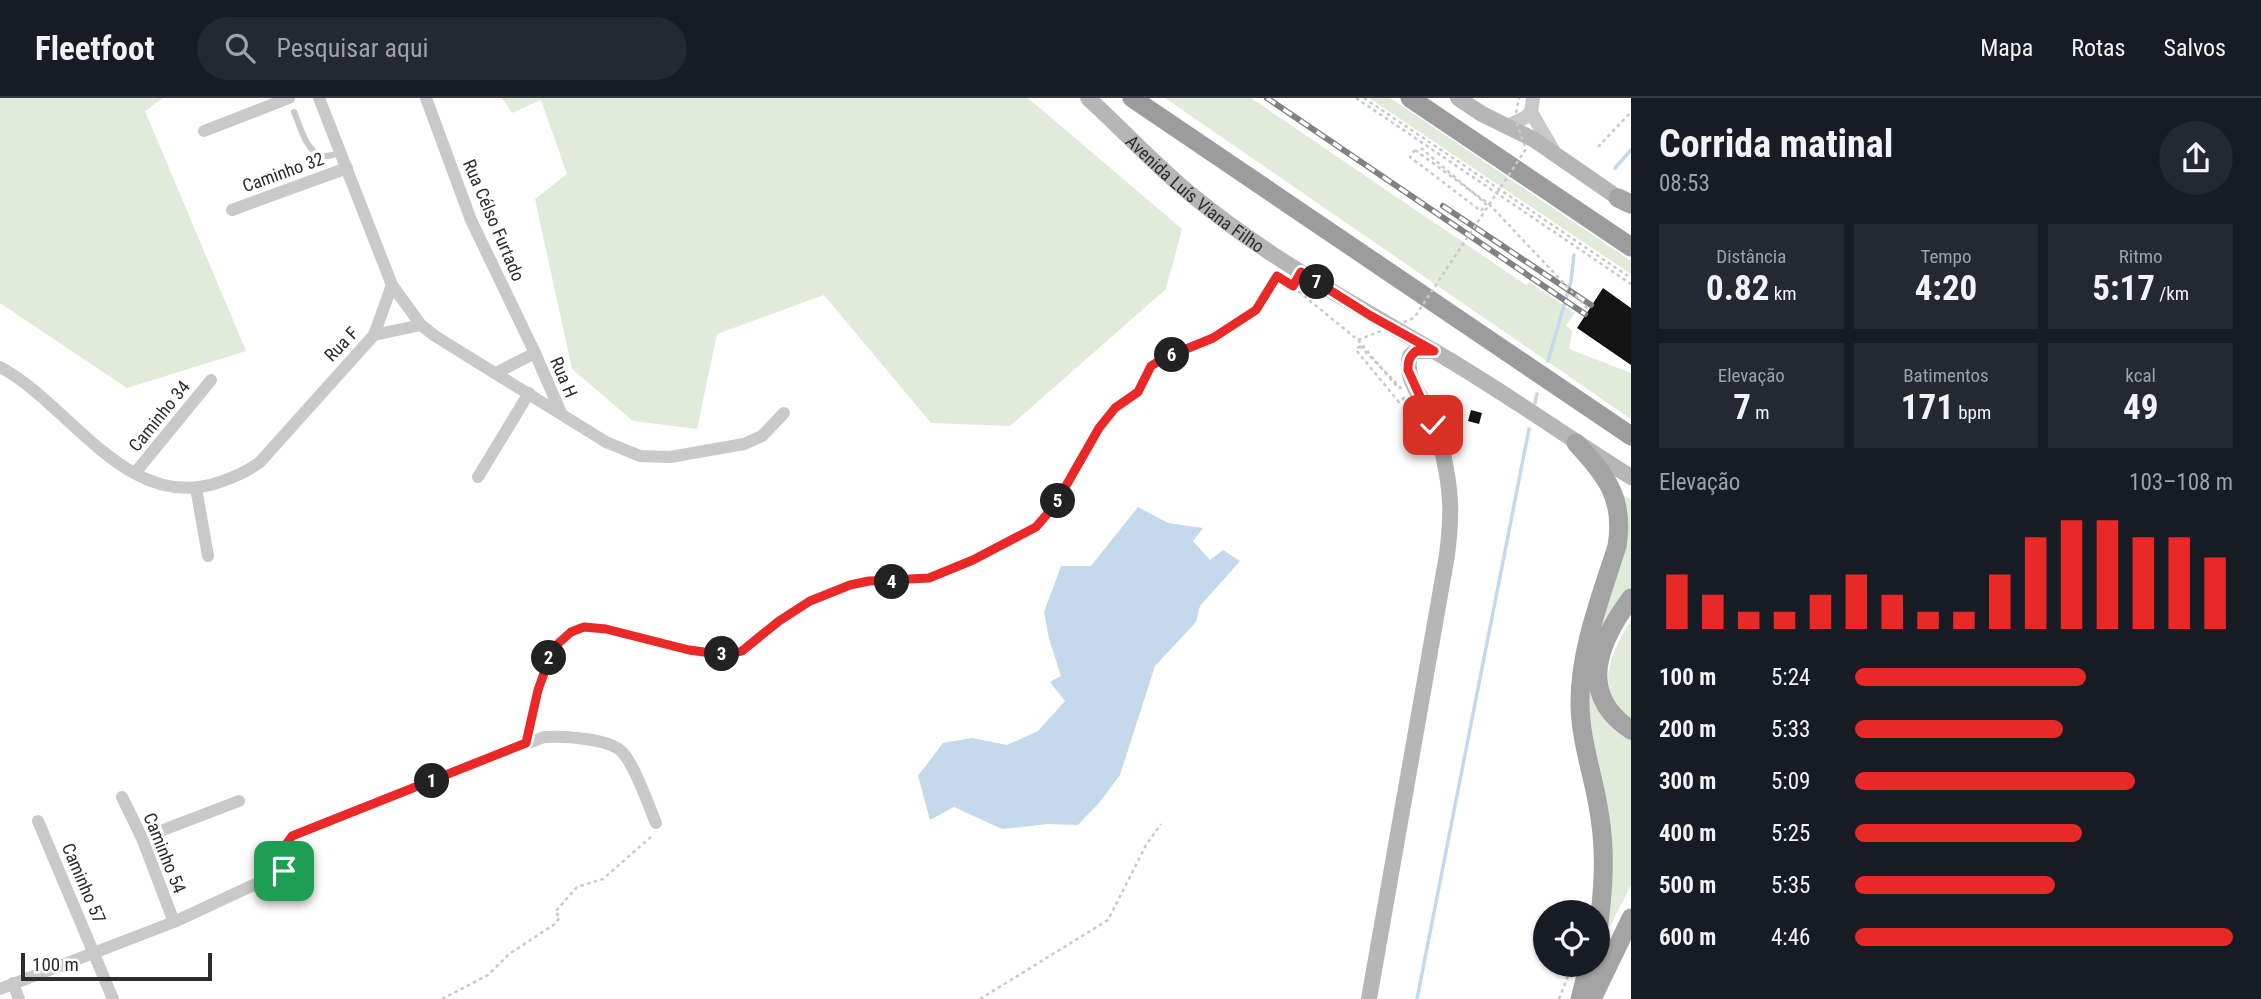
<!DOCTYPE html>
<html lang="pt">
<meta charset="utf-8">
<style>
body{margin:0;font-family:"Roboto Condensed",sans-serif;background:#242831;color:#f1f3f6;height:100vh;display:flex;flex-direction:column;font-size:26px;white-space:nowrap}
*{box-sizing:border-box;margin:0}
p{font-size:23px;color:#9ea1a6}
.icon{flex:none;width:38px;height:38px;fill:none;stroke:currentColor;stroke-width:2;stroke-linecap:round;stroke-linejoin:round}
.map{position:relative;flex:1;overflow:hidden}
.panel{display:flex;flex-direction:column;background:#171b24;width:630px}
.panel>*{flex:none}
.fabs{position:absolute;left:1533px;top:802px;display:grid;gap:14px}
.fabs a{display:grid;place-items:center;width:77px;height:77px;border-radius:50%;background:#171b24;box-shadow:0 2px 5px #0004;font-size:35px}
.scale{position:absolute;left:21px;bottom:18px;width:191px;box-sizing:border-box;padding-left:7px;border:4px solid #2c2c2c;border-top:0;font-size:19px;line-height:24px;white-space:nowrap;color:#2c2c2c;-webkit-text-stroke:5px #fff;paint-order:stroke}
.pin{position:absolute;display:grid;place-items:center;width:60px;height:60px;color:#fff;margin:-30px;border-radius:14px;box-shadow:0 4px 10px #0006}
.km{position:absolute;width:35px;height:35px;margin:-18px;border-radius:50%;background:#222;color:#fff;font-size:19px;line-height:35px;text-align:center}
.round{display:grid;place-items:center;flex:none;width:74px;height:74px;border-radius:37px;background:#242831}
.overview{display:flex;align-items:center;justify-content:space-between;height:119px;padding:0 28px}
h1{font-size:38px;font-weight:700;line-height:52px}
.stats{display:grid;grid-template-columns:repeat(3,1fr);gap:10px;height:119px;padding:7px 28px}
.stats div{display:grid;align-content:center;border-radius:0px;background:#242831;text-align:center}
.stats b{font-size:35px;font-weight:700}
.stats small{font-size:19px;font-weight:400}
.stats p{font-size:19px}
.chart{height:196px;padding:14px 28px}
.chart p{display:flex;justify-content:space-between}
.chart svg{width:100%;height:126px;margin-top:7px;stroke:#e92928;stroke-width:6}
ul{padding:0 28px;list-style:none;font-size:23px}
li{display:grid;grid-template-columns:112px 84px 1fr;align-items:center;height:52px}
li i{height:18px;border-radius:9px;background:#e92928}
header{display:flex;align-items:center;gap:42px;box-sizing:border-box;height:98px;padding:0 35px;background:#171b24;border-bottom:2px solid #363941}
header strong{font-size:33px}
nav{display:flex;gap:38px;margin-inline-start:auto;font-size:24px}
.search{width:490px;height:63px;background:#242831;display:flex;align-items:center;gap:18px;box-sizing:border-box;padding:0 24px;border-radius:38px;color:#9ea1a6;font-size:26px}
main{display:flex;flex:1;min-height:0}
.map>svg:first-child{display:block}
.green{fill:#e1ebd9}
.water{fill:#c4d9ec}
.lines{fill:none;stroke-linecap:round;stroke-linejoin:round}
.stream{stroke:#c4d9ec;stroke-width:3.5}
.building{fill:#131313}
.path{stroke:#c9c9c9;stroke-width:2.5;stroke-dasharray:3.5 3.5;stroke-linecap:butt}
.service{stroke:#c9c9c9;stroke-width:6}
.minor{stroke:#c9c9c9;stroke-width:12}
.tertiary{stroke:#c9c9c9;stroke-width:14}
.secondary{stroke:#b6b6b6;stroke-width:16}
.primary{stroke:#a4a4a4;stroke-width:19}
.trunk{stroke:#9c9c9c;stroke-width:19}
.rail-casing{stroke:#818181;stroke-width:6}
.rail{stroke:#fff;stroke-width:3.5;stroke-dasharray:10;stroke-linecap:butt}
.path-bridge{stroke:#c9c9c9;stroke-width:2.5;stroke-dasharray:3.5 3.5;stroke-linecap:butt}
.route-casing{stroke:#fff;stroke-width:14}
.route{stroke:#e92928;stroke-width:9}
.labels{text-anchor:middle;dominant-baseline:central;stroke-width:7;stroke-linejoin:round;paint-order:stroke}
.street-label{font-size:18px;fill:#2c2c2c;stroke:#fff}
</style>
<header>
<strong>Fleetfoot</strong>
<div class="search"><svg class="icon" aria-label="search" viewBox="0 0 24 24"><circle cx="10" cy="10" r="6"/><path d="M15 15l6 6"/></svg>Pesquisar aqui</div>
<nav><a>Mapa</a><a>Rotas</a><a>Salvos</a></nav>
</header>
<main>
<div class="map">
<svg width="1631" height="901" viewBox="0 0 1631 901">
<rect width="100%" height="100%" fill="#fff"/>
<!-- green -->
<path class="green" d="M0,0H163L145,13L246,253L127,290L0,205Z
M502,0H1028L1182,131L1166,191L1010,328L931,325L824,197L717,236L697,331L633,323L572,271L535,101L567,76L541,2L512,15Z
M1165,0H1251L1526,187L1529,184L1575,215L1566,227L1572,233L1569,251L1631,275V321Z
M1369,0H1390L1420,20L1631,163V176Z
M1622,396L1631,402V488L1605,531L1593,594L1631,639V787L1600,848L1607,816L1598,677L1588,605Z
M1631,522V622C1624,618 1621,611 1616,605C1597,579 1617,546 1631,522Z"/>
<!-- water -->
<path class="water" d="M1138,409L1168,425L1203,430L1193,443L1210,462L1223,452L1240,463L1200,508L1196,524L1155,568L1120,677L1099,705L1078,727L1048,726L1002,731L954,709L930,722L918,678L943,645L972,640L1007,647L1038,633L1065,603L1050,584L1061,578L1049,541L1044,514L1061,468H1091Z"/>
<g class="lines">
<!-- stream -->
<path class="stream" d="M1615,70L1631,52
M1548,263L1571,183L1574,157
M1535,305L1537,296
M1417,901L1529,331"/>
</g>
<!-- building -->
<path class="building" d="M1603,190L1631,210V267L1577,230Z
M1471,312L1482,315L1479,326L1468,323Z"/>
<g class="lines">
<!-- path -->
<path class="path" d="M1356,0L1631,186
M1364,0L1631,180
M1598,49L1631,14
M1415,52L1489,106
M1293,189L1358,242L1399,291
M1360,248L1356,252L1399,304L1405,299
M529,633L538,592L553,549L571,534L584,529L606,531L689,552L726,557L742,553L779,523L810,503L851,487L869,483L929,480L973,462L1036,429L1055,407L1099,329L1115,310L1138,294L1151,268L1164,260L1213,240L1256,212L1277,178L1293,189
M442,901L488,877L509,856L555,826L560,819L555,814L577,789L603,781L653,737
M980,901L1108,822L1146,747L1161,726
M1559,901L1570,873"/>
<!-- service -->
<path class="service" d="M294,14C300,27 306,55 323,58C328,59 335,56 340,55"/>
<!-- minor -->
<path class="minor" d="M319,0L392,187L421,227L435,238L606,344L640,358L670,359L744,346L762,338L784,315
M426,0L471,122L535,255L561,315
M204,33L289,0
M232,112L347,70
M374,237L392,187
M0,269C70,306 126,414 217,385C233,380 247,374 260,364L374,237L421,227
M496,275L535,255
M135,375L211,282
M478,379L529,295
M196,390L208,458
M122,699L142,740L174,824
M38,723L113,901
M142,740L239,703
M13,885L19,901
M0,891L174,824L284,773L291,766L287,745L292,738L544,639C562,638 611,640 623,655C636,670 648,706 656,725"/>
<!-- tertiary -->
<path class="tertiary" d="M1533,0L1531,14L1553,52
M1508,28L1526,19L1531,14"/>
<!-- secondary -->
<g class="secondary">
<path id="s1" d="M1088,0C1123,32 1156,68 1193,98C1267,159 1352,205 1434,253C1502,292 1565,338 1631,379"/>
<path d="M1458,0L1482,16L1533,41L1627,106"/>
<path d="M1369,901L1447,457C1451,425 1452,403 1446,371C1443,352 1436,331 1428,314C1420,296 1404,279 1410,258L1416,253H1434"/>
</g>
<!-- primary -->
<path class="primary" d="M1618,100L1631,106
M1576,345C1606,377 1625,401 1617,448C1601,499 1580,551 1580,604C1580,644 1595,681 1600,720C1606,758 1603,795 1598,833
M1631,500C1599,543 1576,596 1631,632
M1580,901L1589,866
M1592,901L1631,820"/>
<!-- trunk -->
<path class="trunk" d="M1132,0L1631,338
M1410,0L1631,149"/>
<!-- rail casing -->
<g class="rail-casing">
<path id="rail" d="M1267,0L1585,216
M1443,108L1591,207"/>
</g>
<!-- rail -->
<use href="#rail" class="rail"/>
<!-- path-bridge -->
<path class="path-bridge" d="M1415,52L1410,59L1481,113L1486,106L1421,50
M1489,106L1588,211
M1358,242L1414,220L1526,51L1515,20L1519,0
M1360,248L1404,293"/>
</g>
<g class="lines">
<!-- route casing -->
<g class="route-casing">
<path id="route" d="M284,773L291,766L287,745L292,738L526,645L538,592L553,550L571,534L584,529L606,531L689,552L726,557L742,553L779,523L810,503L850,487L869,483L929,480L973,462L1036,429L1055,407L1099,330L1115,310L1138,294L1151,268L1164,260L1213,240L1256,212L1277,178L1293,188L1301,174L1371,218L1434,253H1416C1409,259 1408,263 1408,272L1433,327"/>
</g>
<!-- route -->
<use href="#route" class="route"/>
</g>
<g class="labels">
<!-- street labels -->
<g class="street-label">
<text transform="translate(283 74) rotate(-20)">Caminho 32</text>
<text stroke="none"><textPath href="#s1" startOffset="144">Avenida Luís Viana Filho</textPath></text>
<text transform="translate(494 122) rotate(67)">Rua Célso Furtado</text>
<text transform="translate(341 246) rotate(-46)">Rua F</text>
<text transform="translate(564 279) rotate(67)">Rua H</text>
<text transform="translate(159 318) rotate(-51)">Caminho 34</text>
<text transform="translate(165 755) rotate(68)">Caminho 54</text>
<text transform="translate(84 785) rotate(67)">Caminho 57</text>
</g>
</g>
</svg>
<div class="fabs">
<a><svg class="icon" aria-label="locate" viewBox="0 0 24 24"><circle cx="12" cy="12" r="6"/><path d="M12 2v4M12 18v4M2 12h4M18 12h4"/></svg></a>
</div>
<div class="scale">100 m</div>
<div class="pin" style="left:284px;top:773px;background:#1e9e55"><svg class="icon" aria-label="arrive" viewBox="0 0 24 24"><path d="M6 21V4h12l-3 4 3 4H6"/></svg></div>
<div class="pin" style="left:1433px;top:327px;background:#d93025"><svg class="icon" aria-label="check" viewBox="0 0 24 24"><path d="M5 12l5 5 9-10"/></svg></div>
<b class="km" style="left:432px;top:683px">1</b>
<b class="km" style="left:549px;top:560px">2</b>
<b class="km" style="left:722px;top:556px">3</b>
<b class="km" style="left:892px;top:484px">4</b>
<b class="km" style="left:1058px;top:403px">5</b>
<b class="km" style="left:1172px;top:257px">6</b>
<b class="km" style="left:1317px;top:184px">7</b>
</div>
<section class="panel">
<div class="overview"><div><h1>Corrida matinal</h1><p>08:53</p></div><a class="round"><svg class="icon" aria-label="share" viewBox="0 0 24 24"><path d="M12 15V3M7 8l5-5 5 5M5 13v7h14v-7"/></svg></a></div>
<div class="stats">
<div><p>Distância</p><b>0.82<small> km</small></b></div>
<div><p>Tempo</p><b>4:20</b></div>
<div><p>Ritmo</p><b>5:17<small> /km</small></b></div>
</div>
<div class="stats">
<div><p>Elevação</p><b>7<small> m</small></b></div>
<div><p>Batimentos</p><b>171<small> bpm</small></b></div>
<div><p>kcal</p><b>49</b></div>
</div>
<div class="chart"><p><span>Elevação</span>103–108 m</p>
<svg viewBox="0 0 160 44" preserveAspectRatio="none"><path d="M5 44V25M15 44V32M25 44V38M35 44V38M45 44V32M55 44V25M65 44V32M75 44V38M85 44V38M95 44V25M105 44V12M115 44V6M125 44V6M135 44V12M145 44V12M155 44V19"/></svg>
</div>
<ul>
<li><b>100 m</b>5:24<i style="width:61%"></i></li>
<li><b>200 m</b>5:33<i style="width:55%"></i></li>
<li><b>300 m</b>5:09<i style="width:74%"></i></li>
<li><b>400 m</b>5:25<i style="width:60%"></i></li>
<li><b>500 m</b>5:35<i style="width:53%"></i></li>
<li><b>600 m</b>4:46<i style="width:100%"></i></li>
</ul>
</section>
</main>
